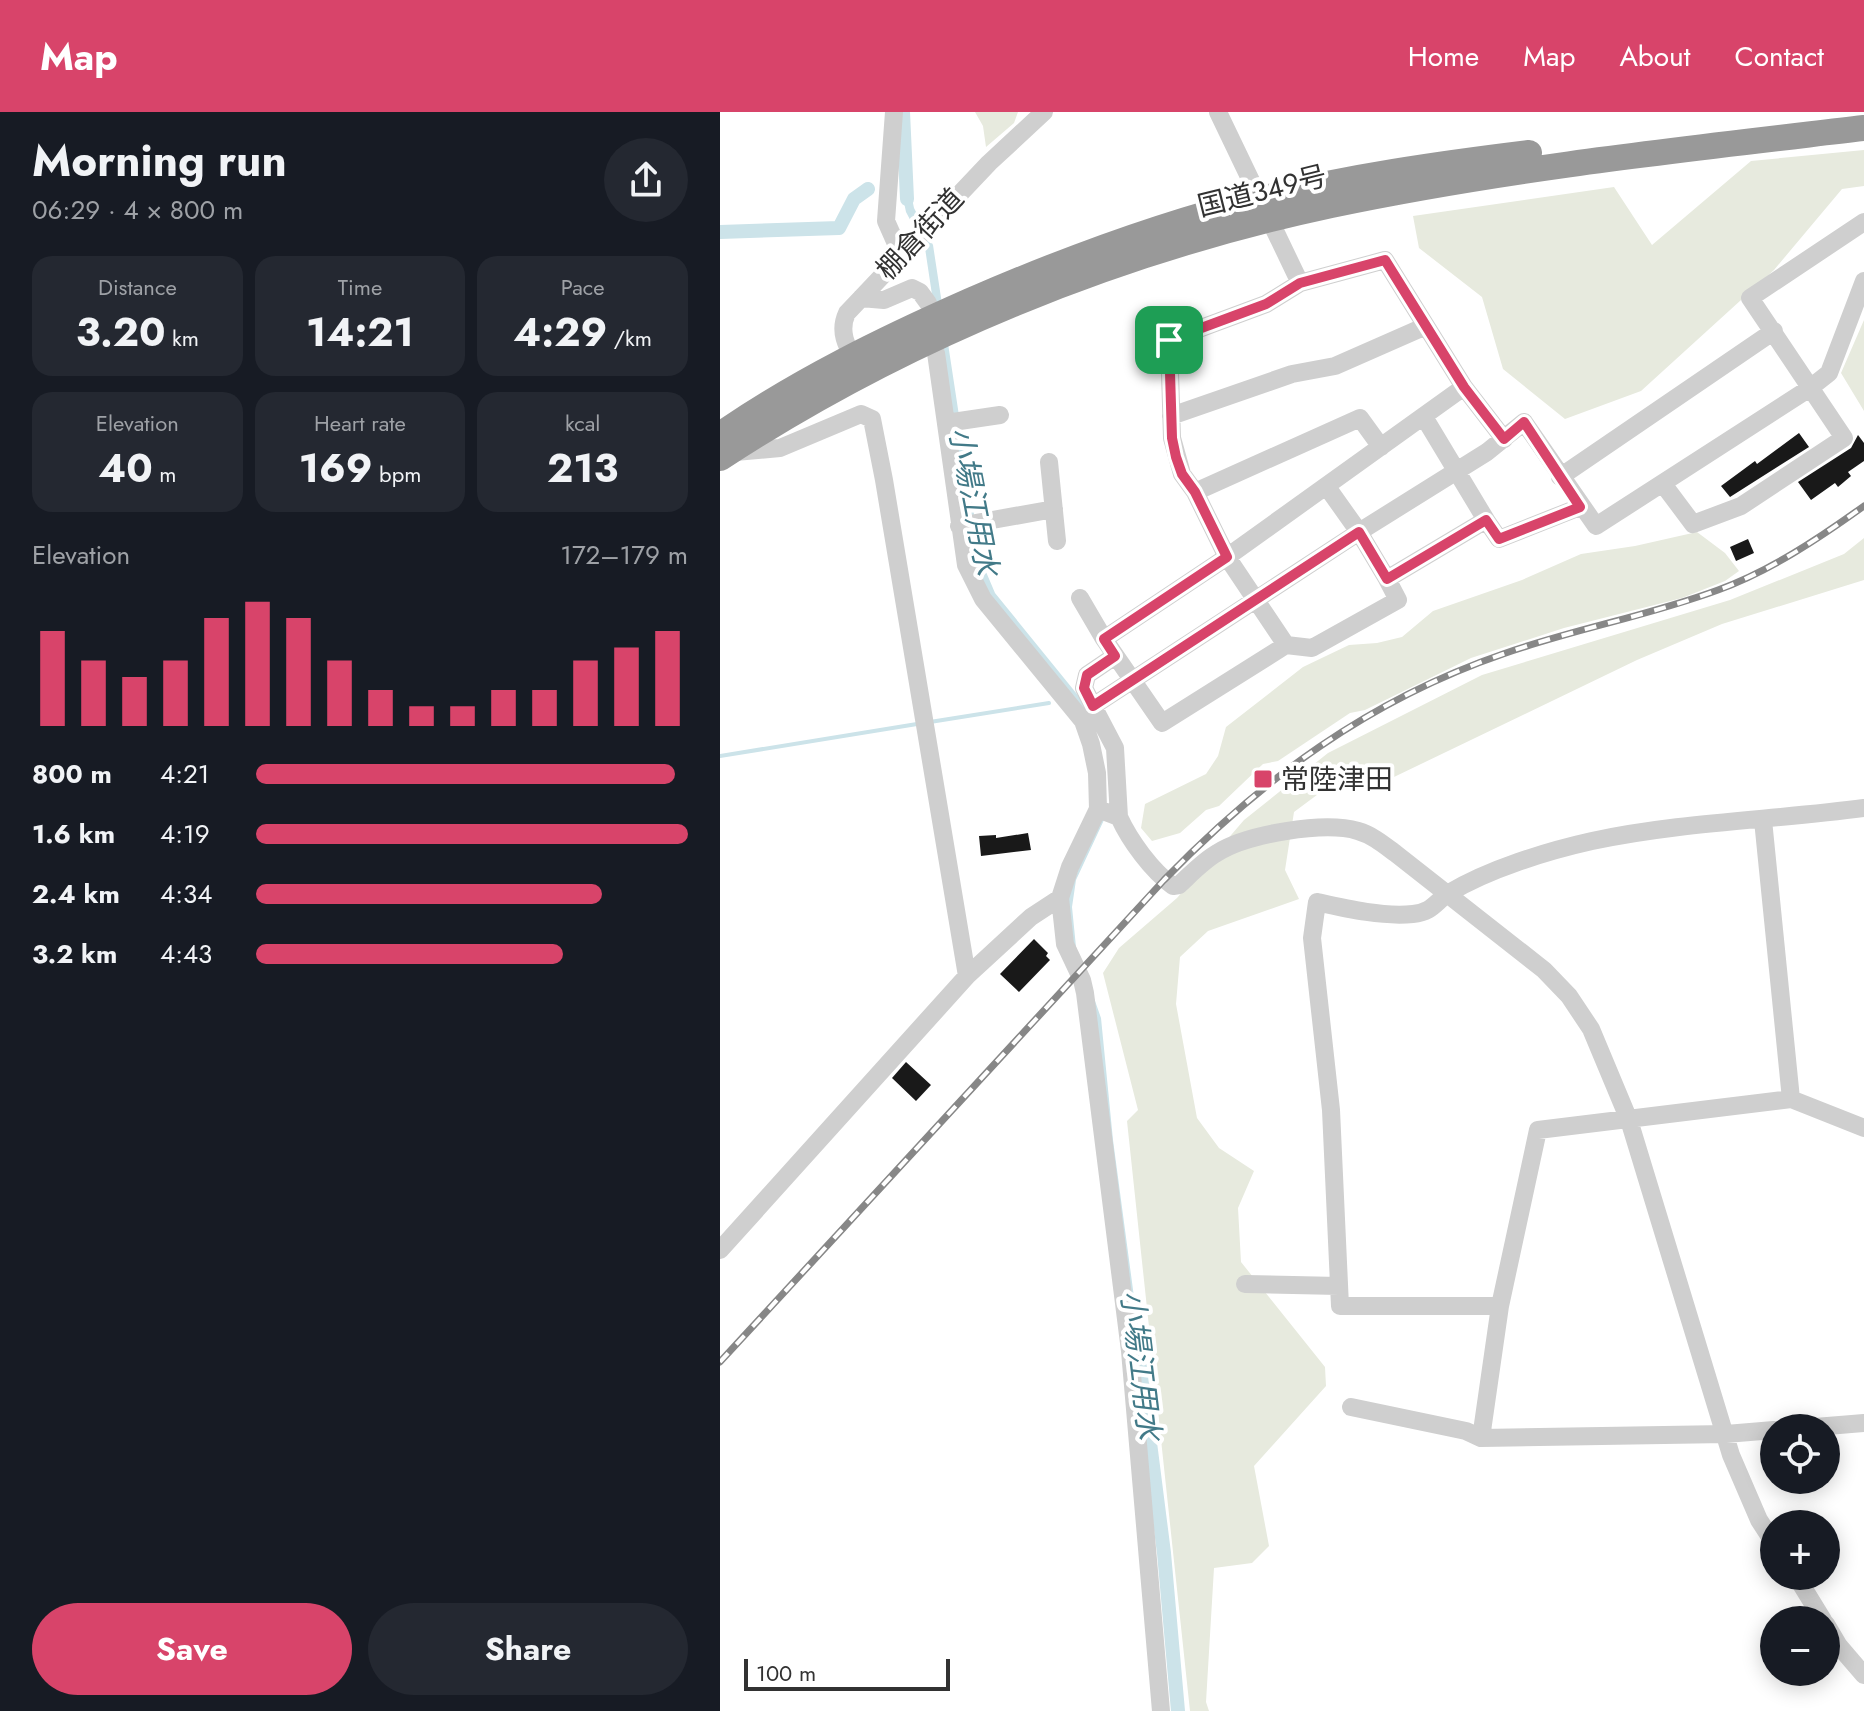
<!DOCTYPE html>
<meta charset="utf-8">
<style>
body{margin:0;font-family:Jost,"Noto Sans JP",sans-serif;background:#242831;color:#f1f3f6;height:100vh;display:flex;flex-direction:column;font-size:30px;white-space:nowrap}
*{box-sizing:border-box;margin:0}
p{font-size:26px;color:#9ea1a6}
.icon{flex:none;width:44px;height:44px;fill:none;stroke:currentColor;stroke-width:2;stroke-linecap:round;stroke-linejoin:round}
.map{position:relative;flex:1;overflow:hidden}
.side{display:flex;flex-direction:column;background:#171b24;width:720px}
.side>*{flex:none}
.controls{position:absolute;left:1040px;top:1302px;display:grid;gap:16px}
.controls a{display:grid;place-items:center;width:80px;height:80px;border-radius:50%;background:#171b24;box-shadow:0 4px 20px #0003;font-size:40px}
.scale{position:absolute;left:24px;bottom:20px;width:206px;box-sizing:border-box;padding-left:8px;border:4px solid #323232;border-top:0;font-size:22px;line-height:28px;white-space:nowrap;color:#323232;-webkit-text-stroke:6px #fff;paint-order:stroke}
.pin{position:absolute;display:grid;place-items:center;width:68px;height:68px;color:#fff;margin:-34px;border-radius:16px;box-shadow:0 4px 12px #0006}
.round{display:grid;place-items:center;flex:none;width:84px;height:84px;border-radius:42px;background:#242831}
.overview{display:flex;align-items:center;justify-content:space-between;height:136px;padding:0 32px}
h1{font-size:44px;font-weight:700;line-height:60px}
.figures{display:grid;grid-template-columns:repeat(3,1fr);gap:12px;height:136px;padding:8px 32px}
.figures div{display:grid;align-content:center;border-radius:20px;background:#242831;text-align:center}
.figures b{font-size:40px;font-weight:700}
.figures small{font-size:22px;font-weight:400}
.figures p{font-size:22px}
.chart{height:224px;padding:16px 32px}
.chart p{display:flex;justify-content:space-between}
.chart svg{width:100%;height:144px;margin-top:8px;stroke:#d8446a;stroke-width:6}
.action{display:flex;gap:16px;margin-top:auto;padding:16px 32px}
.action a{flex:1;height:92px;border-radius:48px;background:#d8446a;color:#fff;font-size:32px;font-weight:700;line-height:92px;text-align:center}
.action a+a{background:#242831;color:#f1f3f6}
ul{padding:0 32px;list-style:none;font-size:26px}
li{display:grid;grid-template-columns:128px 96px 1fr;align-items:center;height:60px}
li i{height:20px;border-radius:10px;background:#d8446a}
header{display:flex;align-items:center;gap:48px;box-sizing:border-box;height:112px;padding:0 40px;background:#d8446a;color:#fff}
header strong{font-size:38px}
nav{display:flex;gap:44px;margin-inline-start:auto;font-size:28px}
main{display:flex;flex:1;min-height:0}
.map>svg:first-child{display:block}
.green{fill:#e7eade}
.water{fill:#cce3e9}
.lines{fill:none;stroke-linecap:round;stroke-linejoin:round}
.stream{stroke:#cce3e9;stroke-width:4}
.canal{stroke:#cce3e9;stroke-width:14}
.building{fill:#191919}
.minor{stroke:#cfcfcf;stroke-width:18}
.highway{stroke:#999;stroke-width:26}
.rail-casing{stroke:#878787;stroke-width:7}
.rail{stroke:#fff;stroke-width:4;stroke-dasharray:12;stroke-linecap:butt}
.route-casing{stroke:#fff;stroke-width:16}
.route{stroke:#d8446a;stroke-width:10}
.poi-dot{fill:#d8446a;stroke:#fff;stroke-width:3}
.labels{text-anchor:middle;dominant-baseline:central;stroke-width:8;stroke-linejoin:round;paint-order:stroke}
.street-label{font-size:28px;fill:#323232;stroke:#fff}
.poi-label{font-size:28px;fill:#323232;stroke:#fff;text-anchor:start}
.water-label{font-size:30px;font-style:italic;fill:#427a88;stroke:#fff}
</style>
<header>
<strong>Map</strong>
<nav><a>Home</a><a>Map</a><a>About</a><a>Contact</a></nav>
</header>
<main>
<section class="side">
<div class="overview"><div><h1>Morning run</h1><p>06:29 · 4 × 800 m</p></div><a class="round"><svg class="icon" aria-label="share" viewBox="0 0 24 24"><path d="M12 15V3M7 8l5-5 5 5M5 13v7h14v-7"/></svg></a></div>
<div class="figures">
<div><p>Distance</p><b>3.20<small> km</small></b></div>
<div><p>Time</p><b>14:21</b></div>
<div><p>Pace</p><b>4:29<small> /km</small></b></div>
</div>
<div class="figures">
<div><p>Elevation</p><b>40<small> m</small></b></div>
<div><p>Heart rate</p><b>169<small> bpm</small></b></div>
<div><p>kcal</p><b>213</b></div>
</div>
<div class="chart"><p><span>Elevation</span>172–179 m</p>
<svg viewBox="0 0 160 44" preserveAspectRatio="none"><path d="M5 44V15M15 44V24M25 44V29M35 44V24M45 44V11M55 44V6M65 44V11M75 44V24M85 44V33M95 44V38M105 44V38M115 44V33M125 44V33M135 44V24M145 44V20M155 44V15"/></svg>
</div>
<ul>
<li><b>800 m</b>4:21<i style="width:97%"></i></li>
<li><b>1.6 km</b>4:19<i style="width:100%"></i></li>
<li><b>2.4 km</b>4:34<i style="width:80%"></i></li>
<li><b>3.2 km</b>4:43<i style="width:71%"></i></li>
</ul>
<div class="action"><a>Save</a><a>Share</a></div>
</section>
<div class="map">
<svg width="1144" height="1599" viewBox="0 0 1144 1599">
<rect width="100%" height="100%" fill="#fff"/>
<!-- green -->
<path class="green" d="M255,0H298L294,11L266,35L263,14Z
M1144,38V74L1122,77L1054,158L921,279L845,307L783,257L762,185L699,136L693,104L894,75L932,133L1031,49Z
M1144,208V299L1121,261Z
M977,420L1005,441L1019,459L1005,469L962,486L844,516L751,546L645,598L630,601L558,649L543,652L499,694L486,698L460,721L432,729L421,716L425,692L486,662L498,644L506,615L583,555L629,533L657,531L682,525L713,499L802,468L861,442L915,434Z
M1144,426V468L1002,512L917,548L674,665L641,673L609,674L574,700L565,758L579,787L488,819L460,845L456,892L477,1006L499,1036L534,1059L518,1096L521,1150L605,1255L606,1274L534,1354L549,1434L532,1451L494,1456L486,1590L489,1599H470L407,1009L418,998L383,861L399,836L457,786L524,708L608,641L762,563L1010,488L1124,442Z"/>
<!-- water -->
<path class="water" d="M180,71L189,72L194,96L213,133L261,448L275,481L374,603L369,607L269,485L252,449L205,136L186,100Z
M378,704L384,708L356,768L352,795L356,835L381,906L393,1028L422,1245H415L345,794Z"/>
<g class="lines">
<!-- stream -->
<path class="stream" d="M210,610L329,591
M0,644L197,612"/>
<!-- canal -->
<path class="canal" d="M183,0L187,87
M0,120L119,116L134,87L148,77
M419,1244L444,1441L458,1599"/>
</g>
<!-- building -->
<path class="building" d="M1079,321L1089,335L1010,385L1001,374L1035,349L1037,352Z
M1138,323L1144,331V349L1128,360L1131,364L1118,375L1115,371L1091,388L1078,370L1131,336Z
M1028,427L1034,441L1016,449L1010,435Z
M308,721L311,738L261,744L259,724L276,723V726Z
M314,827L328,841L326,844L330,848L299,880L280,862Z
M186,950L211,973L196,989L172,966Z"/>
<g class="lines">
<!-- minor -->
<path class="minor" d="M174,0L166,109L181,143
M498,0L580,171
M141,186L164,188L192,176L200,180L208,191
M216,241L246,453L263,487L363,609L371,632L377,661L378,697L350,755L340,786L345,832L362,868L365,881L410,1239L441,1599
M137,253C127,235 118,220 127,201L269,51L324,0
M744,275L507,445L384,527L442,611L566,533L507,445L475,380L462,362L452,326L449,228L546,192L580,171L665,148L744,275L784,327
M451,304L572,262L615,254L706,214
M704,305L766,408
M226,311L280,303
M15,340L60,336L141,302L152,307L164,368L247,864
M329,350L337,429
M840,365L1054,219
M943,372L973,412L1021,394L1124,326L1030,186L1144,110
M607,375L639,420L667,467L766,408L779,427L860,395
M475,380L640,306L661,335
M239,414L334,397
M360,486L384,527
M566,533L592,536L678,488L667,467
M373,594L364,576L367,563L395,544
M378,697L399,705C410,729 432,759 453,774L459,773C471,762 483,749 497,741C527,722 604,709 638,719C652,723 663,732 675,741L824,858L849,884L871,917L909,1008L1011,1343L1039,1408L1054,1431
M399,705L395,636L373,594L639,420L767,340L804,310L876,414L1090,276L1109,261L1144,169
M1043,708L1071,987
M0,1138L247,864L311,805L340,786
M525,1172L619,1174
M780,1194H620L611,998L592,826L597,790C628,797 662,805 693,802C713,800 715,790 729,781C769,757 827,739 872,729C961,710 1054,708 1144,696
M631,1295L746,1319L761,1326L1006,1322L1054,1318
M1083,1316L1144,1311
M761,1326L780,1194L818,1018L1071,987L1144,1016
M1076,1464L1103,1508
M1106,1512L1119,1534L1144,1563"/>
<!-- highway -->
<path class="highway" d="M0,323C78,269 164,227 250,189C344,148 441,112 541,87C628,65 719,52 809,41
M0,346C185,225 396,139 611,93C787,56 966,37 1144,16"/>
<!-- rail casing -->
<g class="rail-casing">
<path id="rail" d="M0,1250L444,768C542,667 649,588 783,542C854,517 928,504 998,478C1050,459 1098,427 1144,394"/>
</g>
<!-- rail -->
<use href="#rail" class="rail"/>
</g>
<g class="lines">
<!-- route casing -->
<g class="route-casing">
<path id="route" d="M665,148L744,275L784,327L804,310L860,395L779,427L766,408L667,467L639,420L373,594L364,576L367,563L395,544L384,527L507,445L475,380L462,362L456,345L452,326L449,228L546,192L580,171Z"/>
</g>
<!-- route -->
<use href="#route" class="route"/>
</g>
<!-- markers -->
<rect class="poi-dot" x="533" y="657" width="20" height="20" rx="4"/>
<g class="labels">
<!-- street labels -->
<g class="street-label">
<text transform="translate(542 79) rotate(-14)">国道349号</text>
<text transform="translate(200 122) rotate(-47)">棚倉街道</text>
</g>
<!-- poi labels -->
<g class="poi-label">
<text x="561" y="667">常陸津田</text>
</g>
<!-- water labels -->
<g class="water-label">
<text transform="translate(254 389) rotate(79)">小場江用水</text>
<text transform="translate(421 1253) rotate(83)">小場江用水</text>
</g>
</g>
</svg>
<div class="controls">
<a><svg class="icon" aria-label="locate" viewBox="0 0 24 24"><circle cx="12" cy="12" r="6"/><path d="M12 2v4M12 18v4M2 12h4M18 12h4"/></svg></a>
<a>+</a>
<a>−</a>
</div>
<div class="scale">100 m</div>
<div class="pin" style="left:449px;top:228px;background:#1e9e55"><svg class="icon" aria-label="arrive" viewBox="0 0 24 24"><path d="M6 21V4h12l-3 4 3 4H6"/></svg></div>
</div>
</main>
